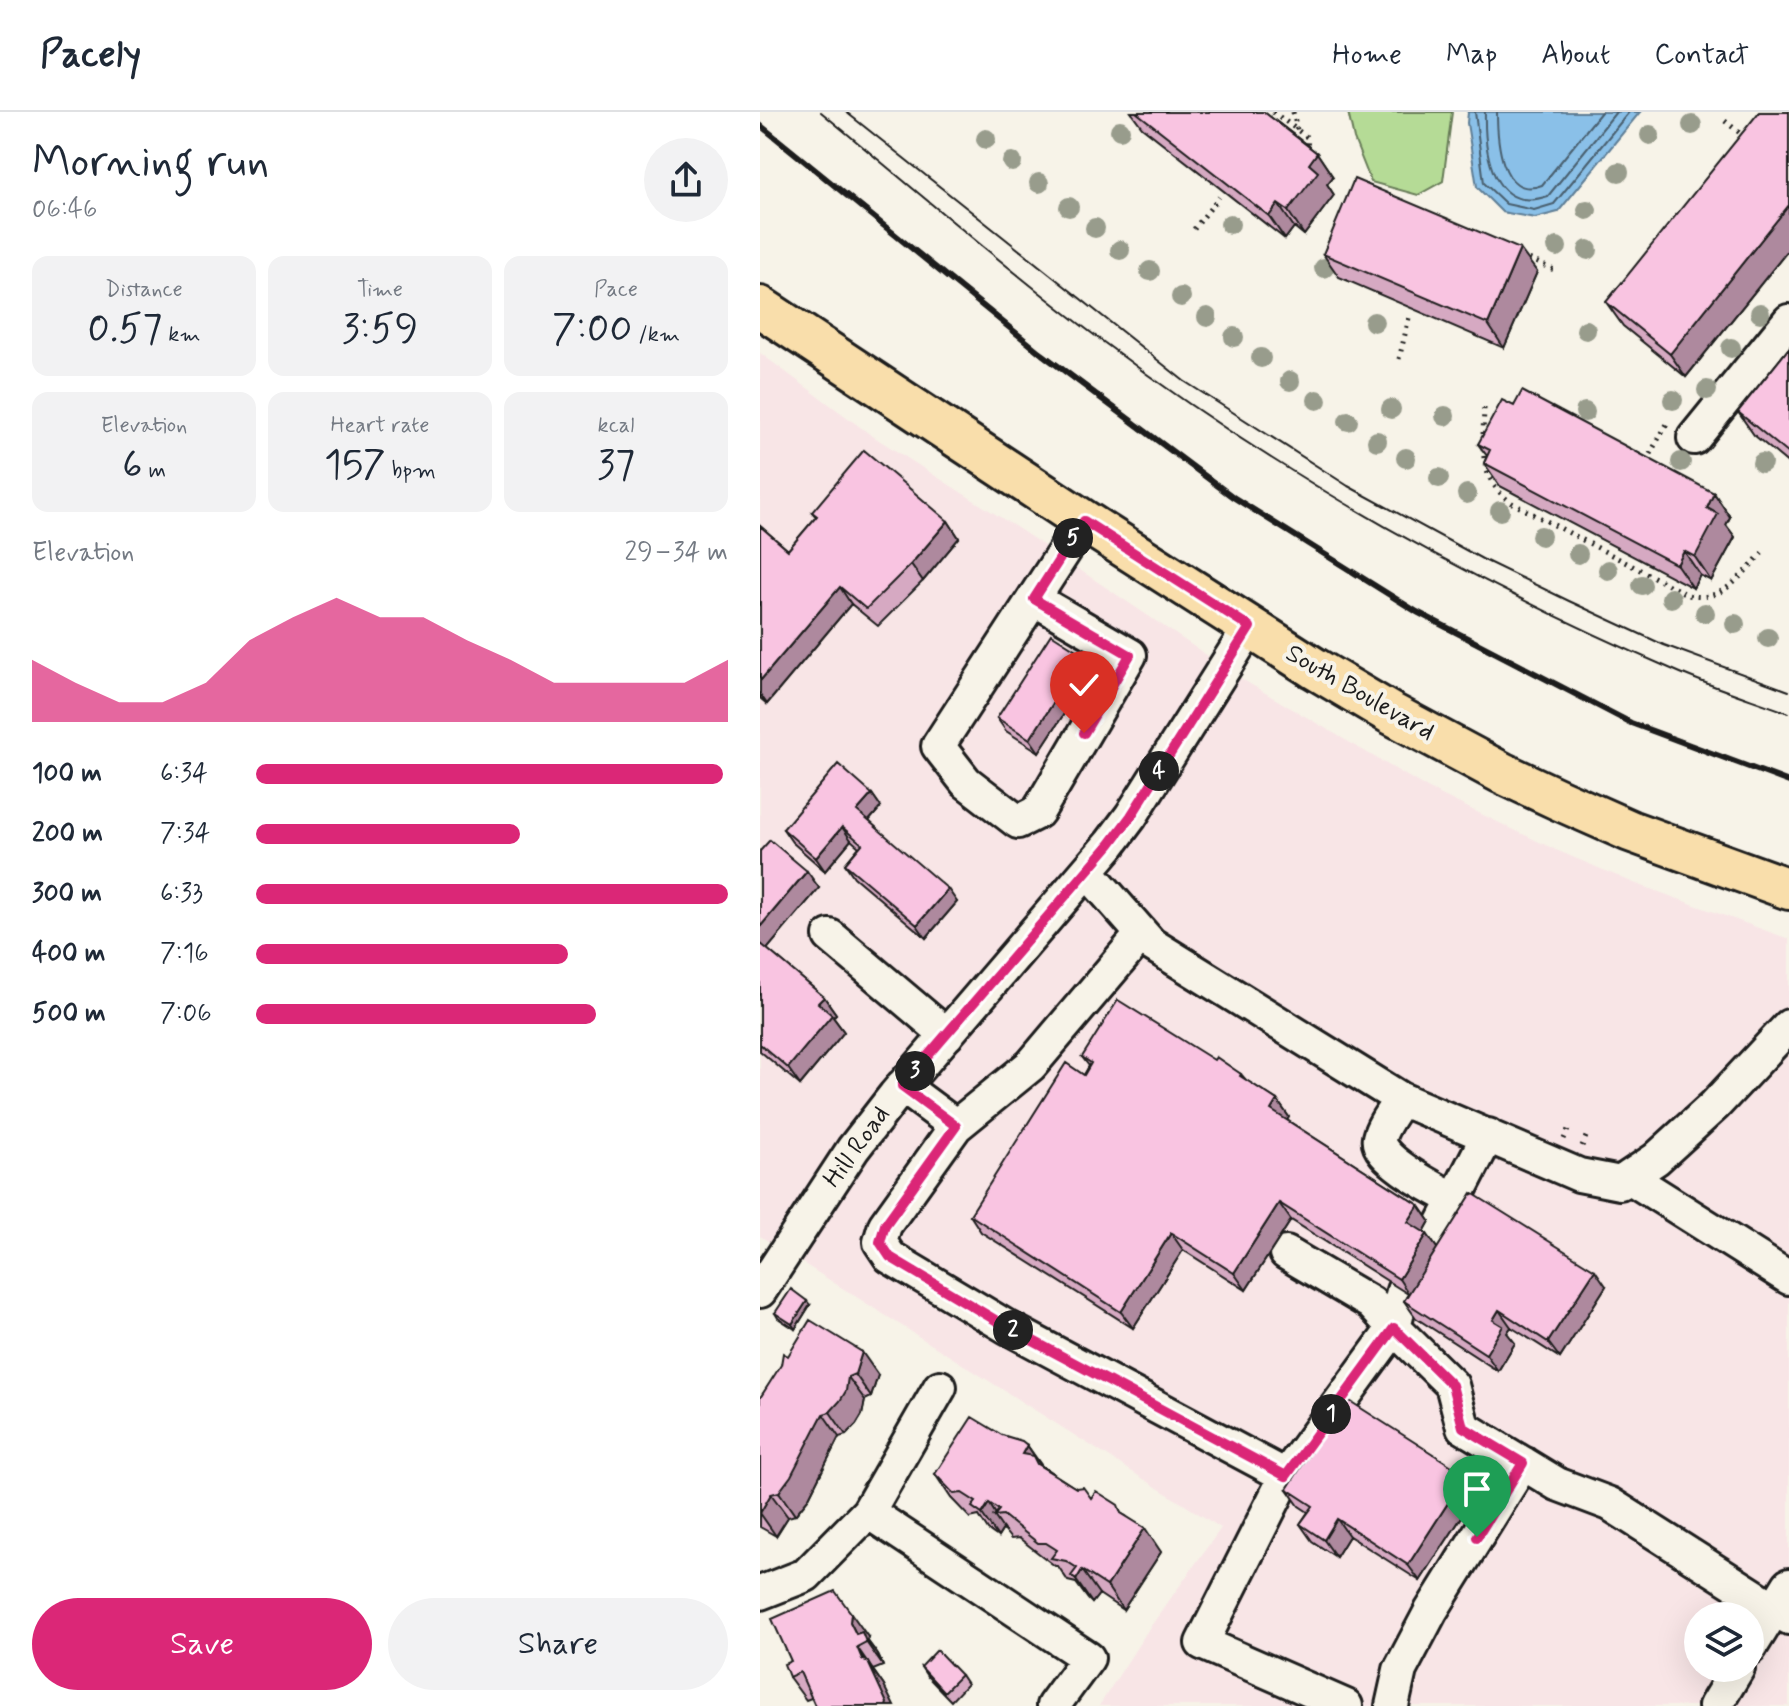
<!DOCTYPE html>
<meta charset="utf-8">
<style>
body{margin:0;font-family:Mynerve,sans-serif;background:#f2f2f3;color:#1f2937;height:100vh;display:flex;flex-direction:column;font-size:30px;white-space:nowrap}
*{box-sizing:border-box;margin:0}
p{font-size:26px;color:#747a83}
.icon{flex:none;width:44px;height:44px;fill:none;stroke:currentColor;stroke-width:2;stroke-linecap:round;stroke-linejoin:round}
.map{position:relative;flex:1;overflow:hidden}
.side{display:flex;flex-direction:column;background:#fff;width:760px}
.side>*{flex:none}
.controls{position:absolute;left:924px;top:1490px;display:grid;gap:16px}
.controls a{display:grid;place-items:center;width:80px;height:80px;border-radius:50%;background:#fff;box-shadow:0 8px 32px #0002;font-size:40px}
.pin{position:absolute;display:grid;place-items:center;width:68px;height:68px;color:#fff;margin:-82px -34px;border-radius:50% 50% 50% 0;rotate:-45deg;box-shadow:0 0 8px #0007}
.pin .icon{rotate:45deg}
.km{position:absolute;width:40px;height:40px;margin:-20px;border-radius:50%;background:#222;color:#fff;font-size:22px;line-height:40px;text-align:center}
.round{display:grid;place-items:center;flex:none;width:84px;height:84px;border-radius:42px;background:#f2f2f3}
.summary{display:flex;align-items:center;justify-content:space-between;height:136px;padding:0 32px}
h1{font-size:44px;font-weight:600;line-height:60px}
.stats{display:grid;grid-template-columns:repeat(3,1fr);gap:12px;height:136px;padding:8px 32px}
.stats div{display:grid;align-content:center;border-radius:16px;background:#f2f2f3;text-align:center}
.stats b{font-size:40px;font-weight:600}
.stats small{font-size:22px;font-weight:400}
.stats p{font-size:22px}
.chart{height:224px;padding:16px 32px}
.chart p{display:flex;justify-content:space-between}
.chart svg{width:100%;height:144px;margin-top:8px;fill:#db2777;opacity:.7}
.action{display:flex;gap:16px;margin-top:auto;padding:16px 32px}
.action a{flex:1;height:92px;border-radius:48px;background:#db2777;color:#fff;font-size:32px;font-weight:600;line-height:92px;text-align:center}
.action a+a{background:#f2f2f3;color:#1f2937}
ul{padding:0 32px;list-style:none;font-size:26px}
li{display:grid;grid-template-columns:128px 96px 1fr;align-items:center;height:60px}
li i{height:20px;border-radius:10px;background:#db2777}
header{display:flex;align-items:center;gap:48px;box-sizing:border-box;height:112px;padding:0 40px;background:#fff;border-bottom:2px solid #e0e1e3}
header strong{font-size:38px}
nav{display:flex;gap:44px;margin-inline-start:auto;font-size:28px}
main{display:flex;flex:1;min-height:0}
.map>svg:first-child{display:block}
.built{fill:#f8e5e6;fill-rule:evenodd}
.green{fill:#b5db96;stroke:#687c59;stroke-width:2}
.water{fill:#8ac0e8;stroke:#5e7e96;stroke-width:2}
.lines{fill:none;stroke-linecap:round;stroke-linejoin:round}
.shore{stroke:#485e6e;stroke-width:2}
.minor-casing{stroke:#1c1c1c;stroke-width:38}
.major-casing{stroke:#1c1c1c;stroke-width:46}
.path{stroke:#1c1c1c;stroke-width:5;stroke-dasharray:2 6;stroke-linecap:butt}
.minor{stroke:#f7f3e8;stroke-width:32}
.major{stroke:#f9deab;stroke-width:40}
.tram{stroke:#1c1c1c;stroke-width:2}
.rail{stroke:#1c1c1c;stroke-width:6}
.tree{fill:#989c8c}
.wall{fill:#d6a9c2;stroke:#1c1c1c;stroke-width:2}
.shaded-wall{fill:#ae899e;stroke:#1c1c1c;stroke-width:2}
.building{fill:#f9c4e1;stroke:#1c1c1c;stroke-width:2}
.route-casing{stroke:#fff;stroke-width:16}
.route{stroke:#db2777;stroke-width:10}
.labels{text-anchor:middle;dominant-baseline:central;stroke-width:8;stroke-linejoin:round;paint-order:stroke}
.street-label{font-size:26px;fill:#1c1c1c;stroke:#f7f3e8}
</style>
<header>
<strong>Pacely</strong>
<nav><a>Home</a><a>Map</a><a>About</a><a>Contact</a></nav>
</header>
<main>
<section class="side">
<div class="summary"><div><h1>Morning run</h1><p>06:46</p></div><a class="round"><svg class="icon" aria-label="share" viewBox="0 0 24 24"><path d="M12 15V3M7 8l5-5 5 5M5 13v7h14v-7"/></svg></a></div>
<div class="stats">
<div><p>Distance</p><b>0.57<small> km</small></b></div>
<div><p>Time</p><b>3:59</b></div>
<div><p>Pace</p><b>7:00<small> /km</small></b></div>
</div>
<div class="stats">
<div><p>Elevation</p><b>6<small> m</small></b></div>
<div><p>Heart rate</p><b>157<small> bpm</small></b></div>
<div><p>kcal</p><b>37</b></div>
</div>
<div class="chart"><p><span>Elevation</span>29–34 m</p>
<svg viewBox="0 0 160 44" preserveAspectRatio="none"><path d="M0 44V25L10 32L20 38L30 38L40 32L50 19L60 12L70 6L80 12L90 12L100 19L110 25L120 32L130 32L140 32L150 32L160 25V44z"/></svg>
</div>
<ul>
<li><b>100 m</b>6:34<i style="width:99%"></i></li>
<li><b>200 m</b>7:34<i style="width:56%"></i></li>
<li><b>300 m</b>6:33<i style="width:100%"></i></li>
<li><b>400 m</b>7:16<i style="width:66%"></i></li>
<li><b>500 m</b>7:06<i style="width:72%"></i></li>
</ul>
<div class="action"><a>Save</a><a>Share</a></div>
</section>
<div class="map">
<svg width="1029" height="1594" viewBox="0 0 1029 1594">
<rect width="100%" height="100%" fill="#f7f3e8"/>
<filter id="ink" filterUnits="userSpaceOnUse"><feTurbulence type="fractalNoise" baseFrequency=".0125" numOctaves="2"/><feDisplacementMap in="SourceGraphic" scale="16" xChannelSelector="R" yChannelSelector="G"/><feConvolveMatrix kernelMatrix="1 2 1 2 8 2 1 2 1" color-interpolation-filters="sRGB"/></filter>
<g filter="url(#ink)">
<!-- built -->
<path class="built" d="M0,241L111,323L262,419L485,569L669,677L796,738L874,771L1029,827V1594H339L388,1518L461,1416L0,1124ZM938,1504H990V1556H938Z"/>
<!-- green -->
<path class="green" d="M588,0H692L683,69L658,83L611,70L594,27Z"/>
<!-- water -->
<path class="water" d="M708,0H880L798,100L775,106L742,100L717,75L707,11Z"/>
<g class="lines">
<!-- shore -->
<path class="shore" d="M715,0L724,71L746,92L774,98L794,92L869,0
M725,0C724,40 732,103 788,84L856,0
M737,0C737,26 740,89 782,73L841,0"/>
<!-- minor casing -->
<g class="minor-casing">
<path id="minor" d="M934,326L1029,209
M274,487L370,543L278,700L258,710L206,670L178,634C227,559 276,484 324,409
M327,759L391,832L641,987L819,1063L860,1071L896,1047L955,993L1029,914
M70,824L187,923
M142,974L196,1014L271,953L382,822
M641,987C634,998 622,1013 619,1026C614,1047 680,1079 696,1088
M196,1014L125,1113L120,1130L130,1145L247,1215L526,1364L442,1531L586,1594
M869,1065L1029,1166
M671,1134L728,1023
M526,1141L611,1191L634,1216
M0,1179L93,1037L135,983L350,732L371,704L490,515
M634,1216L643,1179
M526,1364L634,1216L692,1273L703,1315L797,1372L850,1392L1029,1506
M108,1400L328,1546L293,1594
M0,1481L46,1463L108,1400L180,1275
M990,1536L1029,1473
M632,1594L640,1558L671,1499L763,1351
M955,1594L978,1556"/>
</g>
<!-- major casing -->
<g class="major-casing">
<path id="major" d="M0,195L324,409L554,556L630,601L742,661L800,688L870,719L1029,777"/>
</g>
<!-- path -->
<path class="path" d="M513,0L548,26L547,37
M533,0L537,18
M965,9L986,26
M434,117L459,85
M762,144L794,158
M639,247L649,206
M724,296C723,335 717,366 752,391L928,483C963,492 982,462 1004,439
M886,349L907,312
M804,1027L810,1013
M822,1034L828,1020"/>
<!-- minor -->
<use href="#minor" class="minor"/>
<!-- major -->
<use href="#major" class="major"/>
<!-- tram -->
<path class="tram" d="M61,0C154,77 246,156 342,229C518,362 713,471 916,559C952,575 991,587 1029,601
M86,0L424,269L588,374L724,448L809,489L904,533L1029,579"/>
<!-- rail -->
<path class="rail" d="M0,13L282,242L473,385L657,500L871,611L1029,670"/>
</g>
<!-- trees -->
<g class="tree">
<circle cx="932" cy="13" r="10"/>
<circle cx="360" cy="18" r="10"/>
<circle cx="890" cy="23" r="10"/>
<circle cx="226" cy="27" r="10"/>
<circle cx="252" cy="50" r="10"/>
<circle cx="859" cy="60" r="10"/>
<circle cx="279" cy="71" r="10"/>
<circle cx="309" cy="95" r="10"/>
<circle cx="827" cy="98" r="10"/>
<circle cx="470" cy="112" r="10"/>
<circle cx="335" cy="116" r="10"/>
<circle cx="797" cy="135" r="10"/>
<circle cx="360" cy="138" r="10"/>
<circle cx="828" cy="138" r="10"/>
<circle cx="564" cy="156" r="10"/>
<circle cx="390" cy="159" r="10"/>
<circle cx="421" cy="185" r="10"/>
<circle cx="1000" cy="201" r="10"/>
<circle cx="447" cy="205" r="10"/>
<circle cx="614" cy="210" r="10"/>
<circle cx="826" cy="218" r="10"/>
<circle cx="474" cy="225" r="10"/>
<circle cx="971" cy="236" r="10"/>
<circle cx="501" cy="246" r="10"/>
<circle cx="530" cy="269" r="10"/>
<circle cx="947" cy="278" r="10"/>
<circle cx="557" cy="288" r="10"/>
<circle cx="913" cy="288" r="10"/>
<circle cx="631" cy="297" r="10"/>
<circle cx="825" cy="300" r="10"/>
<circle cx="685" cy="304" r="10"/>
<circle cx="588" cy="309" r="10"/>
<circle cx="617" cy="329" r="10"/>
<circle cx="646" cy="346" r="10"/>
<circle cx="921" cy="350" r="10"/>
<circle cx="1002" cy="351" r="10"/>
<circle cx="679" cy="366" r="10"/>
<circle cx="707" cy="382" r="10"/>
<circle cx="740" cy="399" r="10"/>
<circle cx="781" cy="424" r="10"/>
<circle cx="818" cy="442" r="10"/>
<circle cx="848" cy="458" r="10"/>
<circle cx="882" cy="473" r="10"/>
<circle cx="911" cy="486" r="10"/>
<circle cx="945" cy="501" r="10"/>
<circle cx="975" cy="512" r="10"/>
<circle cx="1008" cy="526" r="10"/>
</g>
<!-- wall -->
<path class="wall" d="M371,0H504L557,41L573,65L567,72L574,83L544,123L534,115L525,127L382,15Z
M1029,0V137L926,265L863,214L846,190Z
M563,142L777,160L744,236L579,165Z
M1029,236V352L994,323L978,300Z
M754,294L954,381L970,405L966,413L975,425L951,469L940,463L933,476L740,374L724,351L727,344L718,332Z
M52,400L188,409L199,426L163,469L118,514L91,492L7,592L0,586V414L28,438L56,405Z
M334,556L279,640L246,619L237,606Z
M112,682L121,695L109,709L197,790L166,826L94,765L85,752L99,735L91,728L65,759L32,730L23,717Z
M0,739L59,776L7,837L64,885L76,902L73,905L84,920L40,973L0,939Z
M322,945L454,948L481,962L486,968L517,988L529,1005L527,1008L659,1093L670,1109L664,1120L667,1122L677,1136L846,1174L800,1246L751,1215L747,1221L755,1231L738,1259L656,1206L644,1189L648,1182L531,1108L486,1178L423,1138L373,1216L221,1120L210,1103L324,963L329,954Z
M50,1193L35,1217L18,1206L15,1201Z
M28,1244L118,1263L111,1285L105,1288L102,1303L96,1313L86,1323L79,1325L48,1387L35,1403L28,1405L16,1424L0,1415V1286Z
M242,1323L267,1333L282,1354L331,1386L366,1404L401,1440L363,1498L339,1482L332,1491L328,1487L316,1471L308,1469L298,1454H295L259,1426L251,1427L243,1417L238,1425L228,1418L219,1404L210,1406L191,1386L175,1362Z
M706,1363L718,1380L660,1469L589,1424L576,1445L552,1429L540,1412L548,1400L539,1394L527,1377Z
M108,1525L107,1528L118,1543L123,1554L113,1558L124,1574L51,1586L46,1588L29,1565L31,1549Z
M161,1555L201,1563L207,1572L191,1589L167,1564Z"/>
<!-- shaded-wall -->
<path class="shaded-wall" d="M557,41L573,65L567,72L574,83L544,123L528,99L549,52Z
M518,92L534,115L525,127L509,104Z
M1029,93V137L926,265L910,242Z
M760,137L777,160L744,236L728,212Z
M954,381L970,405L966,413L975,425L951,469L935,445L947,396Z
M188,409L199,426L163,469L151,452Z
M924,439L940,463L933,476L917,453Z
M80,475L91,492L7,592L0,582V569Z
M324,543L334,556L279,640L270,627Z
M112,682L121,695L106,712L97,699Z
M82,715L91,728L65,759L56,746Z
M47,759L59,776L4,841L0,835V815Z
M188,777L197,790L166,826L157,813Z
M64,885L76,902L73,905L84,920L40,973L28,956L58,891Z
M517,988L529,1005L523,1015L511,998Z
M519,1091L531,1108L486,1178L474,1161Z
M659,1093L670,1109L660,1127L648,1110Z
M411,1121L423,1138L373,1216L361,1200Z
M667,1122L679,1139L650,1184L639,1167Z
M835,1158L846,1174L800,1246L788,1230Z
M47,1189L50,1193L35,1217L32,1212Z
M739,1198L751,1215L747,1221L755,1231L738,1259L726,1242L733,1208Z
M102,1240L118,1263L111,1285L95,1262Z
M88,1265L105,1288L102,1303L96,1313L86,1323L70,1300Z
M63,1302L79,1325L48,1387L35,1403L19,1380Z
M267,1333L283,1357L262,1342Z
M706,1363L718,1380L660,1469L648,1453Z
M11,1382L28,1405L16,1424L0,1401Z
M229,1391L237,1404H234L243,1417L238,1425L222,1402Z
M577,1407L589,1424L576,1445L564,1428Z
M385,1416L401,1440L363,1498L347,1474Z
M322,1458L339,1482L332,1491L316,1468Z
M91,1501L108,1525L107,1528L118,1543L123,1554L106,1530L96,1522L90,1510Z
M97,1535L124,1574L134,1594H126Z"/>
<!-- building -->
<path class="building" d="M376,0H504L557,41L549,52L558,60L528,99L518,92L509,104Z
M999,0H1029V93L910,242L846,190Z
M594,67L760,137L728,212L563,142Z
M1029,236V342L978,300Z
M762,279L954,381L947,396L958,402L935,445L924,439L917,453L724,351L730,338L718,332L742,288L754,294Z
M104,338L188,409L151,452L106,497L80,475L0,569V414L28,438L57,404L52,400Z
M291,522L324,543L270,627L237,606Z
M78,652L112,682L97,699L188,777L157,813L85,752L102,732L82,715L56,746L23,717Z
M10,728L47,759L0,815V739Z
M0,831L64,885L58,891L72,903L28,956L0,932Z
M358,888L454,948L456,945L481,962L480,964L517,988L511,998L659,1093L648,1110L667,1122L639,1167L519,1091L474,1161L411,1121L361,1200L210,1103L306,951L324,963L331,951L322,945Z
M712,1081L835,1158L788,1230L739,1198L733,1208L743,1214L726,1242L644,1189Z
M31,1177L47,1189L32,1212L15,1201Z
M50,1208L102,1240L95,1262L88,1265L86,1279L80,1289L70,1300L63,1302L31,1364L19,1380L11,1382L0,1401V1286L21,1253L23,1241L28,1244Z
M585,1286L706,1363L648,1453L577,1407L564,1428L540,1412L553,1394L527,1377Z
M212,1305L242,1323L262,1329L267,1333L262,1342L273,1344L277,1352L316,1376L323,1375L331,1386L336,1379L358,1393L361,1401L385,1416L347,1474L322,1458L316,1468L311,1464L317,1456L306,1449L291,1446L297,1438L286,1431H278L243,1403L234,1404L239,1398L229,1391L222,1402L212,1395L216,1390L202,1381L194,1382L175,1362Z
M75,1479L91,1501L90,1510L96,1522L102,1520L106,1530L97,1535L102,1547L108,1550L127,1591L126,1594H55L40,1560L29,1565L24,1552L31,1549L12,1507Z
M177,1538L201,1563L184,1580L161,1555Z"/>
</g>
<g class="lines" filter="url(#ink)">
<!-- route casing -->
<g class="route-casing">
<path id="route" d="M324,621L370,543L274,487L324,409L490,515L371,704L350,732L142,974L196,1014L125,1113L120,1130L130,1145L247,1215L526,1364L634,1216L692,1273L703,1315L763,1351L717,1425"/>
</g>
<!-- route -->
<use href="#route" class="route"/>
</g>
<g class="labels">
<!-- street labels -->
<g class="street-label">
<text transform="translate(600 581) rotate(30)">South Boulevard</text>
<text transform="translate(97 1035) rotate(-54)">Hill Road</text>
</g>
</g>
</svg>
<div class="controls">
<a><svg class="icon" aria-label="layers" viewBox="0 0 24 24"><path d="M12 4l9 5-9 5-9-5zM3 14l9 5 9-5"/></svg></a>
</div>
<div class="pin" style="left:717px;top:1425px;background:#1e9e55"><svg class="icon" aria-label="arrive" viewBox="0 0 24 24"><path d="M6 21V4h12l-3 4 3 4H6"/></svg></div>
<div class="pin" style="left:324px;top:621px;background:#d93025"><svg class="icon" aria-label="check" viewBox="0 0 24 24"><path d="M5 12l5 5 9-10"/></svg></div>
<b class="km" style="left:571px;top:1302px">1</b>
<b class="km" style="left:253px;top:1218px">2</b>
<b class="km" style="left:155px;top:959px">3</b>
<b class="km" style="left:399px;top:659px">4</b>
<b class="km" style="left:313px;top:426px">5</b>
</div>
</main>
